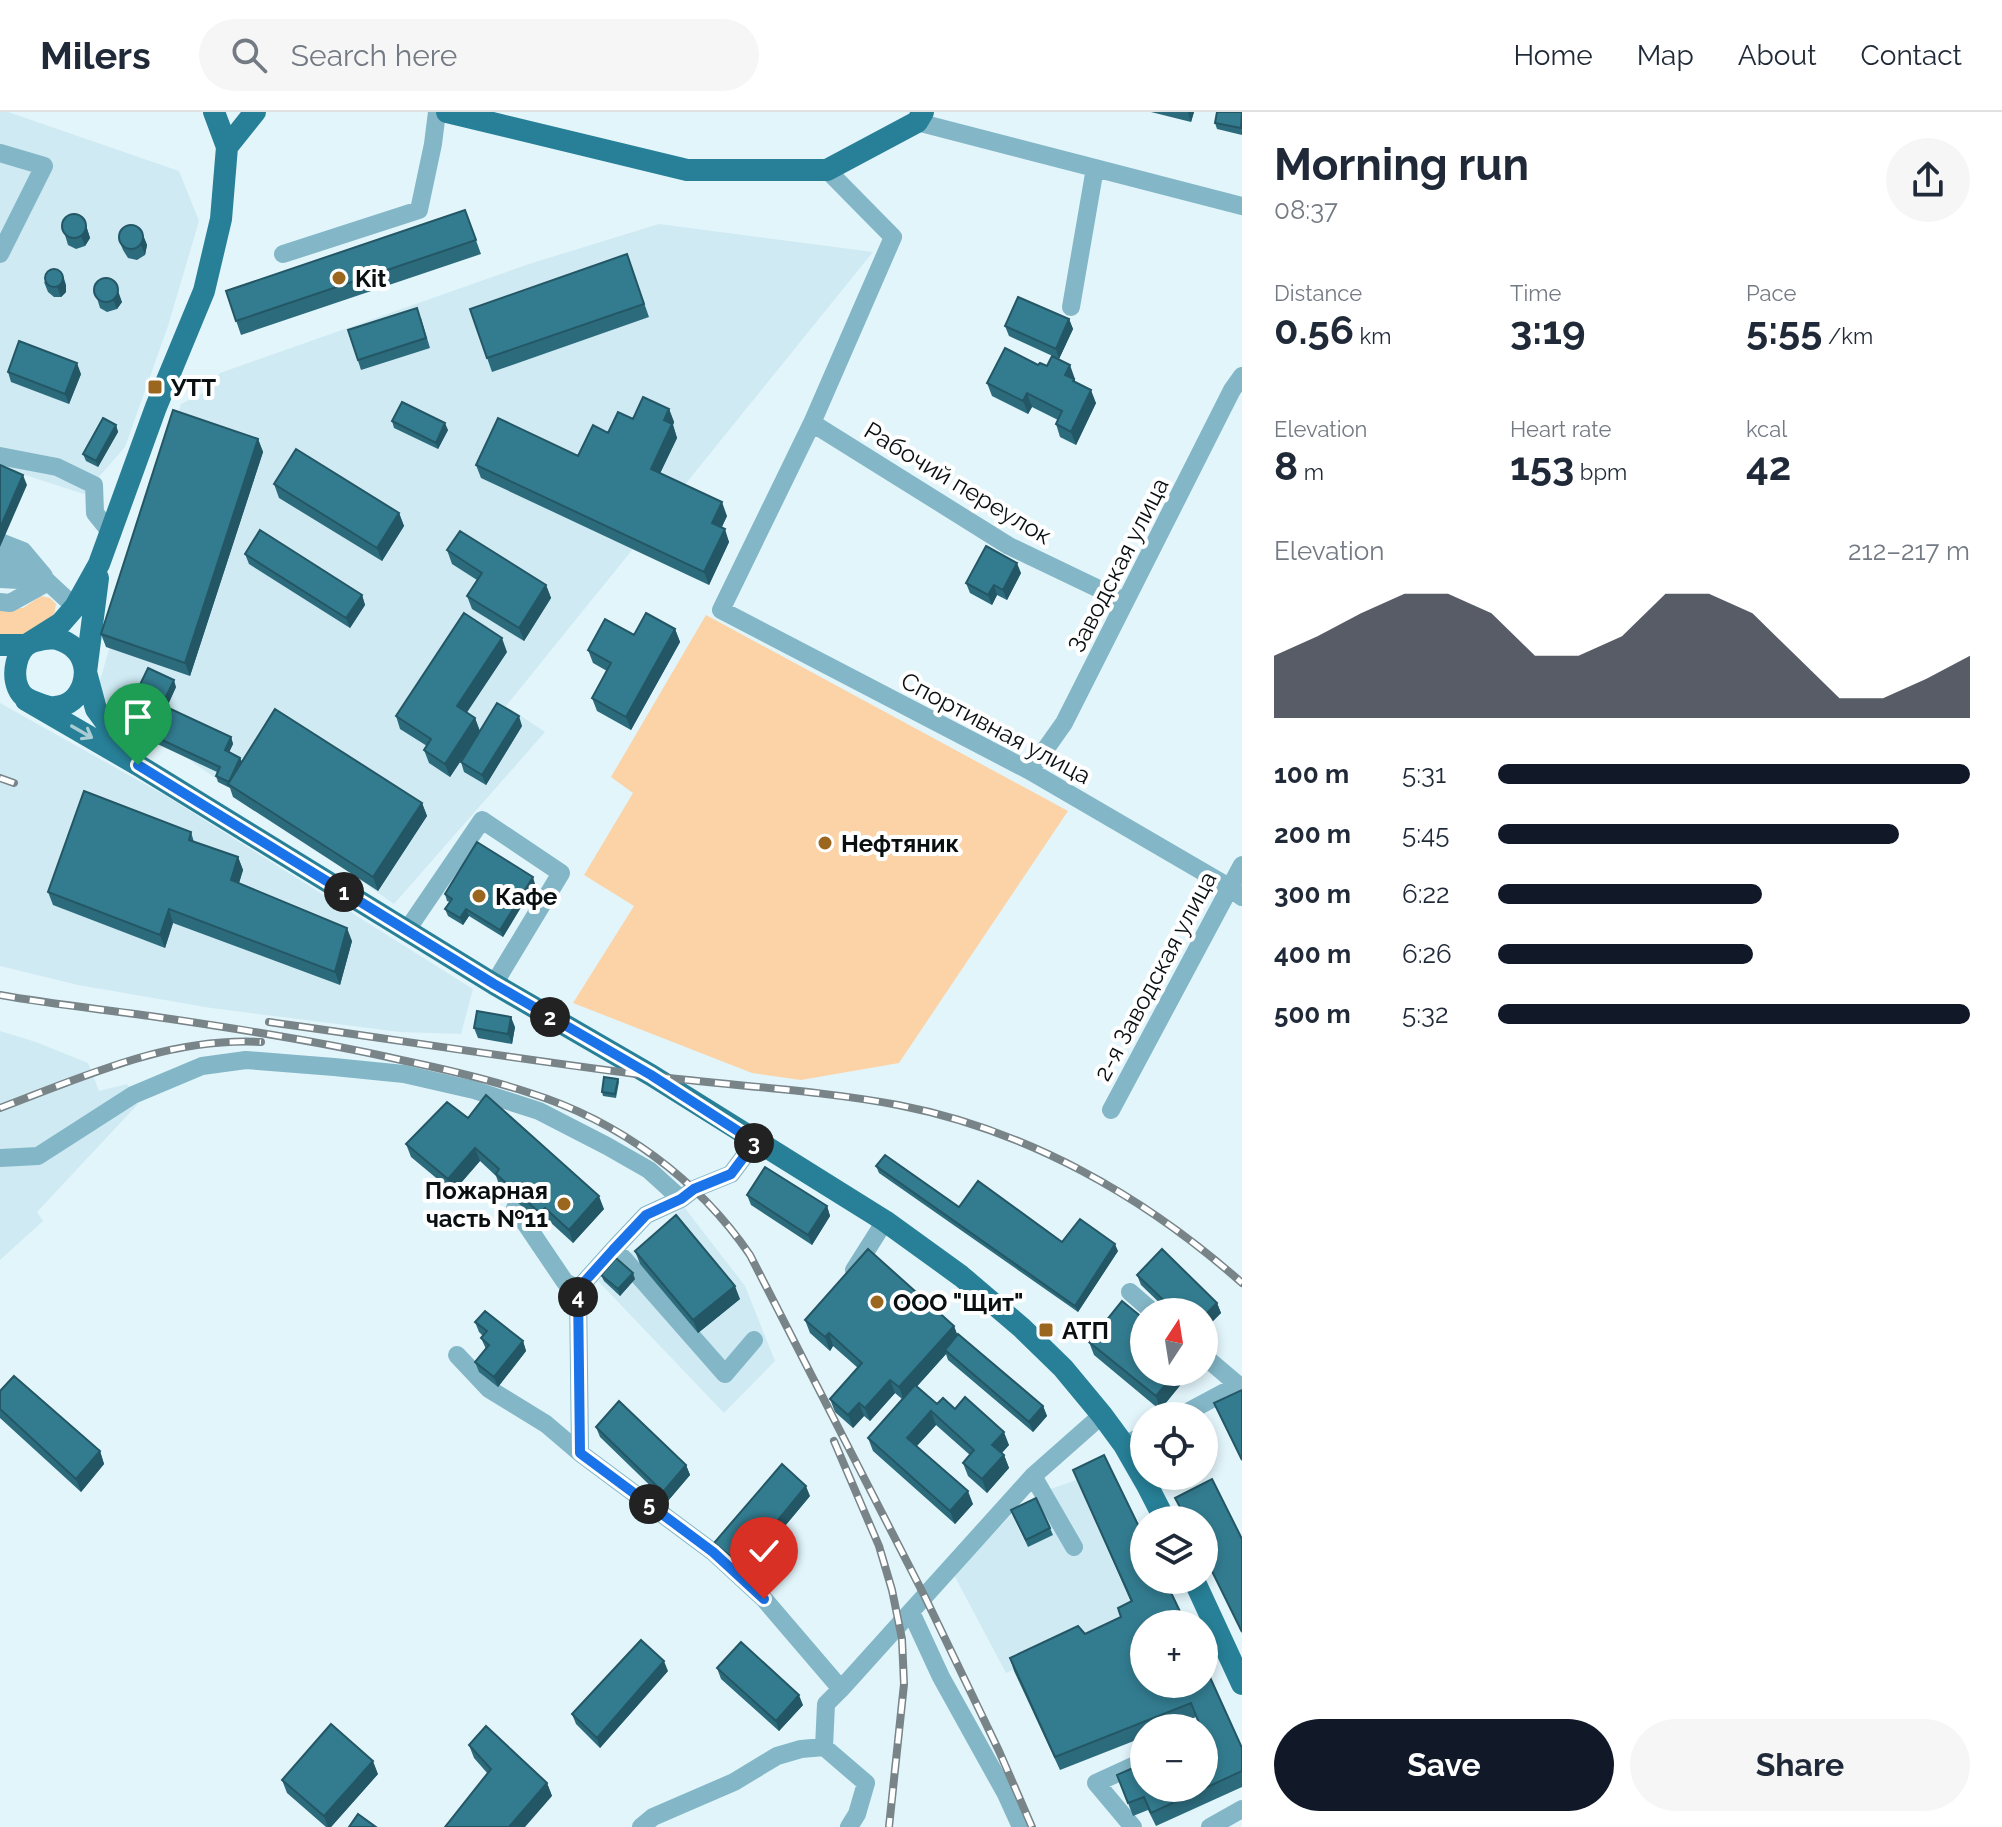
<!DOCTYPE html>
<meta charset="utf-8">
<style>
body{margin:0;font-family:Raleway,sans-serif;background:#f6f6f7;color:#1f2937;height:100vh;display:flex;flex-direction:column;font-size:30px;white-space:nowrap}
*{box-sizing:border-box;margin:0}
p{font-size:26px;color:#747a83}
.icon{flex:none;width:44px;height:44px;fill:none;stroke:currentColor;stroke-width:2;stroke-linecap:round;stroke-linejoin:round}
.map{position:relative;flex:1;overflow:hidden}
.side{display:flex;flex-direction:column;background:#fff;width:760px}
.side>*{flex:none}
.needle{width:52px;rotate:12deg}
.tools{position:absolute;left:1130px;top:1186px;display:grid;gap:16px}
.tools a{display:grid;place-items:center;width:88px;height:88px;border-radius:50%;background:#fff;box-shadow:0 4px 12px #0003;font-size:40px}
.pin{position:absolute;display:grid;place-items:center;width:68px;height:68px;color:#fff;margin:-82px -34px;border-radius:50% 50% 50% 0;rotate:-45deg;box-shadow:0 0 8px #0007}
.pin .icon{rotate:45deg}
.km{position:absolute;width:40px;height:40px;margin:-20px;border-radius:50%;background:#222;color:#fff;font-size:22px;line-height:40px;text-align:center}
.round{display:grid;place-items:center;flex:none;width:84px;height:84px;border-radius:42px;background:#f6f6f7}
.head{display:flex;align-items:center;justify-content:space-between;height:136px;padding:0 32px}
h1{font-size:44px;font-weight:700;line-height:60px}
.figures{display:grid;grid-template-columns:repeat(3,1fr);gap:12px;height:136px;padding:8px 32px}
.figures div{display:grid;align-content:center}
.figures b{font-size:40px;font-weight:700}
.figures small{font-size:22px;font-weight:400}
.figures p{font-size:22px}
.chart{height:224px;padding:16px 32px}
.chart p{display:flex;justify-content:space-between}
.chart svg{width:100%;height:144px;margin-top:8px;fill:#111827;opacity:.7}
.button{display:flex;gap:16px;margin-top:auto;padding:16px 32px}
.button a{flex:1;height:92px;border-radius:48px;background:#111827;color:#fff;font-size:32px;font-weight:700;line-height:92px;text-align:center}
.button a+a{background:#f6f6f7;color:#1f2937}
ul{padding:0 32px;list-style:none;font-size:26px}
li{display:grid;grid-template-columns:128px 96px 1fr;align-items:center;height:60px}
li i{height:20px;border-radius:10px;background:#111827}
header{display:flex;align-items:center;gap:48px;box-sizing:border-box;height:112px;padding:0 40px;background:#fff;border-bottom:2px solid #e0e1e3}
header strong{font-size:38px}
nav{display:flex;gap:44px;margin-inline-start:auto;font-size:28px}
.search{width:560px;height:72px;background:#f6f6f7;display:flex;align-items:center;gap:20px;box-sizing:border-box;padding:0 28px;border-radius:44px;color:#747a83;font-size:30px}
main{display:flex;flex:1;min-height:0}
.map>svg:first-child{display:block}
.built{fill:#cfeaf3}
.green{fill:#fbd3a6}
.lines{fill:none;stroke-linecap:round;stroke-linejoin:round}
.minor{stroke:#83b6c6;stroke-width:18}
.major{stroke:#278097;stroke-width:22}
.rail-casing{stroke:#788488;stroke-width:8}
.rail{stroke:#fff;stroke-width:5;stroke-dasharray:15;stroke-linecap:butt}
.wall{fill:#2c6b7c}
.shaded-wall{fill:#245765}
.building{fill:#337c90;stroke:#245765;stroke-width:2}
.oneway{stroke:#a9ccd5}
.route-casing{stroke:#fff;stroke-width:16}
.route{stroke:#1a73e8;stroke-width:10}
.poi-dot{fill:#9b661e;stroke:#fff;stroke-width:3}
.labels{text-anchor:middle;dominant-baseline:central;stroke-width:8;stroke-linejoin:round;paint-order:stroke}
.poi-label{font-size:24px;font-weight:bold;fill:#0a1012;stroke:#fff;text-anchor:start}
.street-label{font-size:24px;fill:#0a1012;stroke:#fff}
</style>
<header>
<strong>Milers</strong>
<div class="search"><svg class="icon" aria-label="search" viewBox="0 0 24 24"><circle cx="10" cy="10" r="6"/><path d="M15 15l6 6"/></svg>Search here</div>
<nav><a>Home</a><a>Map</a><a>About</a><a>Contact</a></nav>
</header>
<main>
<div class="map">
<svg width="1242" height="1715" viewBox="0 0 1242 1715">
<rect width="100%" height="100%" fill="#e2f5fb"/>
<!-- built -->
<path class="built" d="M0,0H8L179,59L199,109L168,214L125,335L84,382L0,355Z
M659,112L873,140L506,594L545,620L394,792L96,582L181,292L203,281L220,261L529,152Z
M0,591L166,684L473,877L461,922L400,920L211,896L78,873L0,854Z
M0,919L36,930L88,951L99,979L127,972L138,992L37,1100L43,1109L0,1148Z
M684,1095L745,1174L775,1249L724,1301L598,1169Z
M1108,1357L1144,1468L1168,1487L1006,1561L954,1463L1019,1395L1042,1380Z"/>
<!-- green -->
<path class="green" d="M41,484L50,486L56,492L54,503L29,522L0,525V496H23Z
M706,503L1068,699L899,951L801,968L752,961L573,891L634,794L584,763L633,681L611,665Z"/>
<g class="lines">
<!-- minor -->
<path class="minor" d="M917,10L1242,94
M0,41L44,54L0,142
M827,58L893,125L812,311L721,498L1030,659L1229,775L1242,785
M283,142L419,98L433,32L437,0
M1071,195L1095,56
M812,311L1009,434L1124,489
M0,344L57,355L94,373L95,401L112,422
M0,430L23,439L44,464
M0,448L48,470L75,495
M0,467L38,469
M0,490L10,491L48,470
M1030,659L1064,611L1232,278L1242,264
M407,818L482,708L561,761L494,872
M1111,998L1242,753
M0,1046L38,1044L133,983L202,954L246,948L334,955L404,962L474,978L539,999L607,1034L649,1058L681,1087
M515,1096L565,1170L578,1177
M613,1138L623,1146L725,1262L754,1228
M854,1158L885,1109
M1130,1180L1153,1200
M457,1243L489,1277L546,1312L580,1341L713,1440L764,1487L841,1577L1033,1364L1102,1303
M1180,1304L1238,1273L1204,1244
M1124,1333L1144,1323
M580,1341L578,1177L613,1138L646,1103L681,1087L694,1077L731,1062L755,1030
M1033,1364L1074,1435
M911,1500L941,1565L1006,1682L1021,1715
M841,1577L826,1592L824,1635L866,1671L857,1702L849,1715
M641,1715L653,1705L734,1670L777,1644L801,1637L824,1635
M1133,1715L1096,1671L1144,1649
M1210,1715L1242,1697"/>
<!-- major -->
<path class="major" d="M214,0L227,35
M447,0L687,58H827L917,10L923,0
M98,466L86,560L96,597L132,646
M54,526C63,529 70,531 76,538C94,557 83,593 55,595C50,596 42,593 37,591C28,588 22,585 18,576C12,562 16,538 30,531C38,527 46,527 54,526Z
M0,533H26L61,511L75,495L99,452L156,295L204,179L221,107L227,35L255,0
M26,588L138,653L494,872L651,963L885,1109L961,1164L1022,1216L1063,1256L1102,1303L1124,1333L1147,1373L1165,1408
M1194,1468L1242,1572"/>
<!-- rail casing -->
<g class="rail-casing">
<path id="rail" d="M0,666L14,671
M0,883C50,892 100,897 150,904C234,916 318,929 401,948C444,957 488,967 530,981C619,1009 698,1067 750,1143L925,1485L999,1639L1032,1715
M269,910C397,928 524,948 652,964C733,974 818,978 898,993C1027,1018 1144,1084 1242,1171
M0,996C85,964 169,925 261,930
M834,1329L879,1434L892,1478L902,1527L904,1572L889,1715"/>
</g>
<!-- rail -->
<use href="#rail" class="rail"/>
</g>
<!-- wall -->
<path class="wall" d="M1151,0H1194L1191,10Z
M1242,0V23L1217,17L1215,11Z
M465,98L481,142L241,223L226,179Z
M84,107L90,126L85,134L76,137L68,133L62,113Z
M143,123L147,133L145,143L137,148L128,146L123,138L119,128Z
M627,142L649,205L492,260L470,197Z
M44,170L66,173V180L61,185H54L48,180Z
M94,176L122,190L117,197L107,200L100,196Z
M421,206L430,236L361,258L348,218Z
M1069,207L1073,217L1059,247L1009,224L1005,214Z
M1038,253L1075,267V270L1096,291L1076,333L1060,325L1056,312L1058,308L1032,295L1028,302L992,284L987,271Z
M8,260L81,262L69,292L11,270Z
M669,297L674,310L673,313L677,326L660,361L727,404L722,415L729,430L709,473L481,366L476,353L578,344L608,321L633,307Z
M392,309L448,318L438,337L394,316Z
M116,313L118,320L98,355L86,349L83,342Z
M258,327L263,340L190,564L106,535L101,522Z
M274,372L399,401L404,414L382,449L279,386Z
M447,438L546,473L551,486L524,529L472,497L467,484L477,468L452,452Z
M245,442L362,483L365,493L350,516L249,452Z
M1021,461L1007,488L997,483L992,493L970,481L966,471Z
M675,517L680,530L631,618L597,599L592,586L607,559L593,551L588,538Z
M507,540L466,601L475,606L480,619L522,614L486,673L464,660L461,650L470,635L450,665L429,651L424,638L427,634L400,617L396,604Z
M176,575L167,595L231,625L233,632L229,640L240,646L242,650L422,691L427,704L378,779L233,685L230,676L218,670L216,664L217,660L134,621L132,614L141,595L136,592L134,585Z
M191,720L194,730L238,745L243,758L239,771L352,829L340,873L173,811L165,836L53,793L48,780Z
M535,772L503,825L469,804L463,813L448,804L445,797L450,790L447,789L445,782Z
M515,915L512,932L478,926L474,916Z
M618,967L619,970L616,986L603,984L602,980Z
M468,1006L604,1097L573,1131L550,1110L545,1115L500,1075L496,1064L480,1049L453,1080L411,1045L406,1032Z
M876,1054L959,1095L1062,1130L1118,1139L1078,1200L879,1061Z
M747,1083L827,1094L830,1104L812,1133L751,1093Z
M635,1139L740,1187L698,1221L640,1152Z
M601,1163L635,1167L620,1184L604,1169Z
M1137,1163L1217,1191L1221,1201L1204,1218V1200H1169L1141,1173Z
M805,1208L954,1214L957,1223L1043,1294L1047,1304L1033,1320L948,1248L946,1242L917,1274L937,1292L955,1297L1009,1333L1002,1341L1004,1343L1009,1356L987,1381L968,1364L963,1351L970,1343L936,1313L917,1334L973,1392L955,1412L873,1339L868,1326L902,1287L895,1281L870,1309L864,1304L853,1316L835,1300L830,1287L858,1256L833,1234L830,1239L810,1221Z
M475,1210L523,1229L526,1239L498,1275L479,1260L475,1250L486,1237L481,1226L483,1224L479,1220Z
M1089,1230L1191,1260L1160,1298L1094,1243Z
M0,1279L100,1339L104,1352L81,1380L0,1306Z
M596,1315L686,1353L690,1363L667,1390L600,1325Z
M1073,1358L1242,1636V1675L1156,1714L1148,1698L1133,1704L1117,1663L1204,1676V1616L1196,1605L1167,1616H1144V1625L1060,1658L1014,1559L1010,1546L1085,1522L1121,1505L1131,1490Z
M810,1384L744,1463L718,1441L714,1431Z
M1011,1398L1050,1416L1053,1423L1028,1435Z
M717,1556L803,1593L779,1619L721,1567Z
M668,1559L600,1636L576,1612L572,1602Z
M469,1633L547,1671L552,1684L488,1662L474,1646Z
M378,1662L331,1715H326L287,1681L282,1668Z"/>
<!-- shaded-wall -->
<path class="shaded-wall" d="M1188,0H1194L1191,10Z
M84,107L90,126L85,134L81,124Z
M143,123L147,133L145,143L141,133Z
M63,163L66,173V180L61,185L57,175Z
M115,170L122,190L117,197L113,187Z
M1069,207L1073,217L1059,247L1056,237Z
M77,251L81,262L69,292L65,282Z
M1070,253L1075,267L1074,268L1078,280L1065,263Z
M1091,278L1096,291L1076,333L1071,320Z
M1027,281L1032,295L1028,302L1023,289Z
M669,297L674,310L673,313L677,326L656,370L651,357L664,308Z
M445,311L448,318L438,337L436,331Z
M116,313L118,320L98,355L96,349Z
M258,327L263,340L190,564L185,551Z
M23,363L27,373L0,435V416Z
M722,390L727,404L717,424L712,411Z
M399,401L404,414L382,449L377,436Z
M725,417L729,430L709,473L704,460Z
M1017,451L1021,461L1007,488L1003,478Z
M546,473L551,486L524,529L519,516Z
M994,473L997,483L992,493L988,483Z
M362,483L365,493L350,516L346,506Z
M675,517L680,530L631,618L626,605Z
M502,526L507,540L462,608L457,594Z
M174,568L176,575L165,599L162,593Z
M519,604L522,614L486,673L482,663Z
M475,606L480,620L450,665L445,652Z
M231,625L233,632L227,645L225,638Z
M240,646L243,652L229,670Z
M422,691L427,704L378,779L373,765Z
M238,745L243,758L236,781L231,768Z
M533,765L535,772L503,825L500,818Z
M169,797L173,811L165,836L160,823Z
M466,797L469,804L463,813L460,806Z
M347,816L352,829L340,873L335,860Z
M511,905L515,915L512,932L508,922Z
M475,1036L480,1049L453,1080L448,1067Z
M599,1084L604,1097L573,1131L569,1118Z
M827,1094L830,1104L812,1133L808,1123Z
M545,1096L550,1110L545,1115L540,1101Z
M1115,1132L1118,1139L1078,1200L1075,1194Z
M633,1161L635,1167L620,1184L618,1177Z
M735,1174L740,1187L698,1221L693,1208Z
M1217,1191L1221,1201L1204,1218V1204Z
M954,1214L959,1227L945,1238L946,1242L904,1289L899,1275Z
M829,1221L833,1234L830,1239L825,1225Z
M523,1229L526,1239L498,1275L494,1265Z
M1176,1260H1191L1160,1298L1156,1284Z
M890,1268L895,1281L870,1309L865,1296Z
M859,1291L864,1304L853,1316L848,1303Z
M1043,1294L1047,1304L1033,1320L1029,1310Z
M931,1299L936,1313L912,1339L907,1326Z
M1004,1320L1009,1333L997,1346L992,1333Z
M100,1339L104,1352L81,1380L76,1367Z
M1004,1343L1009,1356L987,1381L982,1367Z
M686,1353L690,1363L667,1390L663,1380Z
M806,1374L810,1384L744,1463L741,1453Z
M968,1379L973,1392L955,1412L950,1399Z
M664,1549L668,1559L600,1636L597,1626Z
M799,1583L803,1593L779,1619L776,1609Z
M373,1649L378,1662L331,1715H328L324,1704Z
M547,1671L552,1684L525,1715H509Z"/>
<!-- building -->
<path class="building" d="M1217,0H1242L1241,16L1215,11Z
M465,98L476,128L236,209L226,179Z
M62 114a12 12 0 1 1 24 0a12 12 0 1 1-24 0Z
M119 125a12 12 0 1 1 24 0a12 12 0 1 1-24 0Z
M627,142L644,192L487,246L470,197Z
M45 166a9 9 0 1 1 18 0a9 9 0 1 1-18 0Z
M94 178a12 12 0 1 1 24 0a12 12 0 1 1-24 0Z
M1018,185L1069,207L1056,237L1005,214Z
M417,196L426,226L358,248L348,218Z
M19,229L77,251L65,282L8,260Z
M1005,236L1038,253L1040,251L1047,254L1052,244L1070,253L1065,263L1074,267L1073,269L1091,278L1071,320L1056,312L1062,299L1027,281L1023,289L987,271Z
M643,285L669,297L664,308L672,312L651,357L722,390L712,411L725,417L704,460L476,353L498,306L578,344L593,313L608,321L618,300L633,307Z
M402,290L445,311L436,331L392,309Z
M173,298L258,327L185,551L101,522Z
M103,306L116,313L96,349L83,342Z
M296,337L399,401L377,436L274,372Z
M0,353L23,363L0,416Z
M260,418L362,483L346,506L245,442Z
M460,419L546,473L519,516L467,484L482,461L447,438Z
M986,434L1017,451L1003,478L994,473L988,483L966,471Z
M464,501L502,526L457,594L475,606L445,652L424,638L431,627L396,604Z
M646,501L675,517L626,605L592,586L611,551L588,538L605,507L634,523Z
M148,556L174,568L162,593L231,625L225,638L240,646L229,670L216,664L220,655L132,614L143,590L134,585Z
M497,591L519,604L482,663L461,650Z
M275,597L422,691L373,765L228,672Z
M84,679L191,720L189,728L238,745L231,768L347,816L335,860L169,797L160,823L48,780Z
M477,730L533,765L500,818L466,797L460,806L445,797L452,787L445,782Z
M477,899L511,905L508,922L474,916Z
M604,965L618,967L615,982L602,980Z
M486,983L599,1084L569,1118L545,1096L540,1101L496,1062L499,1057L475,1036L448,1067L406,1032L447,990L468,1006Z
M885,1043L959,1095L978,1069L1062,1130L1080,1107L1115,1132L1075,1194L876,1054Z
M765,1055L827,1094L808,1123L747,1083Z
M676,1103L735,1174L693,1208L635,1139Z
M868,1137L954,1214L899,1275L890,1268L865,1296L859,1291L848,1303L830,1287L862,1251L829,1221L825,1225L805,1208Z
M1162,1137L1217,1191L1204,1204V1200H1176L1137,1163Z
M616,1146L633,1161L618,1177L601,1163Z
M1122,1189L1144,1207V1260H1176L1156,1284L1089,1230Z
M485,1199L523,1229L494,1265L475,1250L489,1233L481,1226L487,1219L475,1210Z
M958,1222L1043,1294L1029,1310L945,1238Z
M14,1264L100,1339L76,1367L0,1297V1279Z
M915,1273L937,1292L943,1286L955,1297L965,1285L1004,1320L992,1333L1004,1343L982,1367L963,1351L974,1338L931,1299L907,1326L968,1379L950,1399L868,1326Z
M1242,1278V1348L1214,1291Z
M619,1289L686,1353L663,1380L596,1315Z
M1104,1343L1144,1425V1468H1165L1186,1512H1144V1572H1204V1552L1242,1636V1659L1151,1701L1144,1685L1128,1691L1117,1663L1144,1651V1676H1204V1616H1201L1191,1591L1055,1645L1010,1546L1078,1514L1085,1522L1121,1505L1118,1496L1132,1489L1073,1358Z
M782,1352L806,1374L741,1453L714,1431Z
M1212,1367L1242,1427V1520L1204,1443V1408H1187L1175,1386Z
M1036,1386L1050,1416L1026,1428L1011,1398Z
M641,1528L664,1549L597,1626L572,1602Z
M741,1530L799,1583L776,1609L717,1556Z
M331,1612L373,1649L324,1704L282,1668Z
M486,1614L547,1671L509,1715H445L491,1657L469,1633Z
M358,1702L376,1715H349Z"/>
<!-- one-way arrows -->
<defs><path id="oneway-shaft" d="M-6 0H5M1.5-3L5.5 0L1.5 3" fill="none" stroke-width="1.6" stroke-linecap="round" stroke-linejoin="round" transform="scale(2)"/></defs>
<use class="oneway" href="#oneway-shaft" transform="translate(82 620) rotate(30)"/>
<g class="lines">
<!-- route casing -->
<g class="route-casing">
<path id="route" d="M138,653L494,872L651,963L755,1030L731,1062L694,1077L681,1087L646,1103L613,1138L578,1177L580,1341L713,1440L764,1487"/>
</g>
<!-- route -->
<use href="#route" class="route"/>
</g>
<!-- markers -->
<g class="poi-dot">
<circle cx="339" cy="166" r="8"/>
<rect x="147" y="267" width="16" height="16" rx="4"/>
<circle cx="825" cy="731" r="8"/>
<circle cx="479" cy="784" r="8"/>
<circle cx="564" cy="1092" r="8"/>
<circle cx="877" cy="1190" r="8"/>
<rect x="1038" y="1210" width="16" height="16" rx="4"/>
</g>
<g class="labels">
<!-- poi labels -->
<g class="poi-label">
<text x="355" y="166">Kit</text>
<text x="171" y="275">УТТ</text>
<text x="841" y="731">Нефтяник</text>
<text x="495" y="784">Кафе</text>
<text x="548" y="1078" text-anchor="end">Пожарная<tspan x="548" dy="28">часть №11</tspan></text>
<text x="893" y="1190">ООО "Щит"</text>
<text x="1062" y="1218">АТП</text>
</g>
<!-- street labels -->
<g class="street-label">
<text transform="translate(958 371) rotate(31)">Рабочий переулок</text>
<text transform="translate(1118 453) rotate(-63)">Заводская улица</text>
<text transform="translate(996 616) rotate(28)">Спортивная улица</text>
<text transform="translate(1155 864) rotate(-62)">2-я Заводская улица</text>
</g>
</g>
</svg>
<div class="tools">
<a><svg class="needle" viewBox="-14 -14 28 28"><path d="M0-13l5 13h-10z" fill="#e53935"/><path d="M0 13l5-13h-10z" fill="#747a83"/></svg></a>
<a><svg class="icon" aria-label="locate" viewBox="0 0 24 24"><circle cx="12" cy="12" r="6"/><path d="M12 2v4M12 18v4M2 12h4M18 12h4"/></svg></a>
<a><svg class="icon" aria-label="layers" viewBox="0 0 24 24"><path d="M12 4l9 5-9 5-9-5zM3 14l9 5 9-5"/></svg></a>
<a>+</a>
<a>−</a>
</div>
<div class="pin" style="left:138px;top:653px;background:#1e9e55"><svg class="icon" aria-label="arrive" viewBox="0 0 24 24"><path d="M6 21V4h12l-3 4 3 4H6"/></svg></div>
<div class="pin" style="left:764px;top:1487px;background:#d93025"><svg class="icon" aria-label="check" viewBox="0 0 24 24"><path d="M5 12l5 5 9-10"/></svg></div>
<b class="km" style="left:344px;top:780px">1</b>
<b class="km" style="left:550px;top:905px">2</b>
<b class="km" style="left:754px;top:1031px">3</b>
<b class="km" style="left:578px;top:1185px">4</b>
<b class="km" style="left:649px;top:1392px">5</b>
</div>
<section class="side">
<div class="head"><div><h1>Morning run</h1><p>08:37</p></div><a class="round"><svg class="icon" aria-label="share" viewBox="0 0 24 24"><path d="M12 15V3M7 8l5-5 5 5M5 13v7h14v-7"/></svg></a></div>
<div class="figures">
<div><p>Distance</p><b>0.56<small> km</small></b></div>
<div><p>Time</p><b>3:19</b></div>
<div><p>Pace</p><b>5:55<small> /km</small></b></div>
</div>
<div class="figures">
<div><p>Elevation</p><b>8<small> m</small></b></div>
<div><p>Heart rate</p><b>153<small> bpm</small></b></div>
<div><p>kcal</p><b>42</b></div>
</div>
<div class="chart"><p><span>Elevation</span>212–217 m</p>
<svg viewBox="0 0 160 44" preserveAspectRatio="none"><path d="M0 44V25L10 19L20 12L30 6L40 6L50 12L60 25L70 25L80 19L90 6L100 6L110 12L120 25L130 38L140 38L150 32L160 25V44z"/></svg>
</div>
<ul>
<li><b>100 m</b>5:31<i style="width:100%"></i></li>
<li><b>200 m</b>5:45<i style="width:85%"></i></li>
<li><b>300 m</b>6:22<i style="width:56%"></i></li>
<li><b>400 m</b>6:26<i style="width:54%"></i></li>
<li><b>500 m</b>5:32<i style="width:100%"></i></li>
</ul>
<div class="button"><a>Save</a><a>Share</a></div>
</section>
</main>
